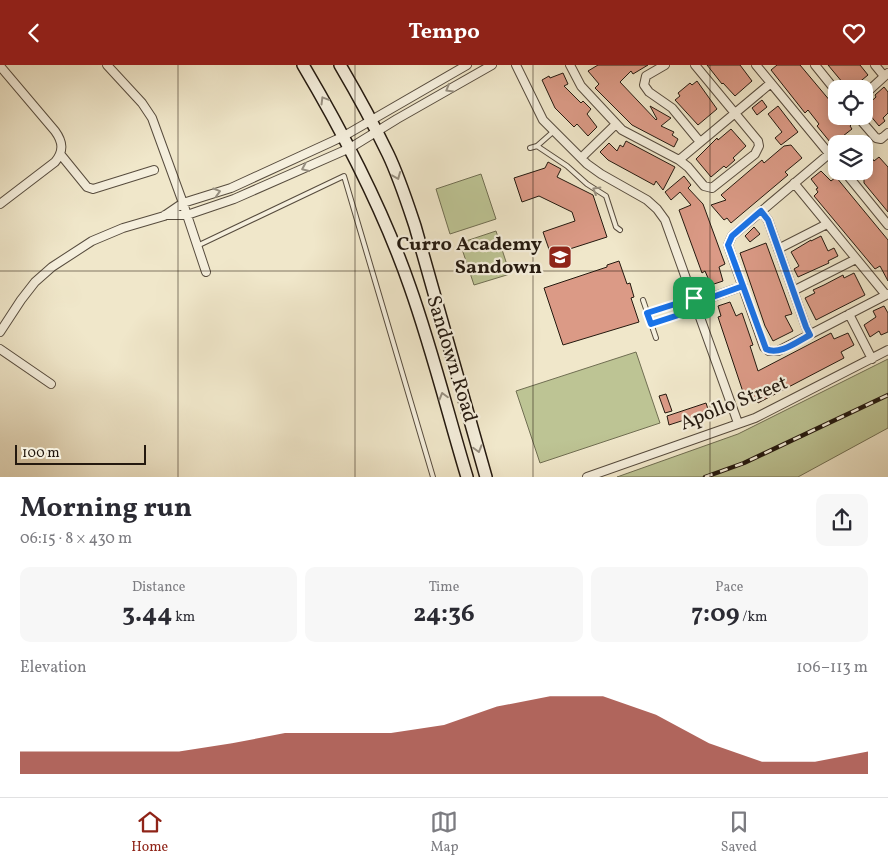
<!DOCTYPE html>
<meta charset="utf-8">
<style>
body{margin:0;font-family:Vollkorn,serif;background:#f7f7f7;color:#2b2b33;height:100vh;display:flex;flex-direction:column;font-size:19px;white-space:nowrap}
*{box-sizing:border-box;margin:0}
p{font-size:16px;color:#7c7c81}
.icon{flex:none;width:28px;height:28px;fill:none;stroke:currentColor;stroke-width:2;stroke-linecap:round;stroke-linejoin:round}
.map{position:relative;height:412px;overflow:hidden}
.side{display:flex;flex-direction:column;background:#fff;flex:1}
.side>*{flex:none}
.buttons{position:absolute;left:828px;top:15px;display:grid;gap:10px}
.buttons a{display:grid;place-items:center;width:45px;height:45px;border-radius:10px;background:#fff;box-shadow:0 2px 12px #0003;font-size:25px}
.scale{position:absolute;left:15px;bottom:12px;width:131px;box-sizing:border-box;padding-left:5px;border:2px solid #24190f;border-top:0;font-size:14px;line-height:18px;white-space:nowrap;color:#24190f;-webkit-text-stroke:4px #f5efdd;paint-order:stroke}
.pin{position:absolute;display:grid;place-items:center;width:42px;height:42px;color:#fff;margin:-21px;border-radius:10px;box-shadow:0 2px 8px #0006}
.round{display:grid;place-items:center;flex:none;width:52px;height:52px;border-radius:10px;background:#f7f7f7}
.summary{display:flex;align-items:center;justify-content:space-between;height:85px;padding:0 20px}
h1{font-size:28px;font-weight:700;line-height:38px}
.metrics{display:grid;grid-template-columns:repeat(3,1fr);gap:8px;height:85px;padding:5px 20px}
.metrics div{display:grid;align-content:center;border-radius:10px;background:#f7f7f7;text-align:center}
.metrics b{font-size:25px;font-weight:700}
.metrics small{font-size:14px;font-weight:400}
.metrics p{font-size:14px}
.chart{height:140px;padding:10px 20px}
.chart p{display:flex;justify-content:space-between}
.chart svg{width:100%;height:90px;margin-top:5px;fill:#8f2418;opacity:.7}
header{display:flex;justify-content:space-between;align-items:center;height:65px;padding:0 20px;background:#8f2418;color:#fff;font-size:22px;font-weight:700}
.tab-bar{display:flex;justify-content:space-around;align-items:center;height:70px;border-top:1px solid #e1e1e2;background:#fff;font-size:14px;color:#7c7c81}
.tab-bar a{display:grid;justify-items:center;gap:2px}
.tab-bar .on{color:#8f2418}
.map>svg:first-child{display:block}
.green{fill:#bdc494;stroke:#706e52}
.building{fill:#db9a86;stroke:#24190f}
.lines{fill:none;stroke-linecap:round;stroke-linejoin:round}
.service-casing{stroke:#574c3e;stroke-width:6}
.minor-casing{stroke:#574c3e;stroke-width:10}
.secondary-casing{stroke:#24190f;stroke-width:14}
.service{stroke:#f5efdd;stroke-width:4}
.minor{stroke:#f5efdd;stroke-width:8}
.secondary{stroke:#f5efdd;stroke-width:11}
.rail-casing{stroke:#24190f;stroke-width:4.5}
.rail{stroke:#f5efdd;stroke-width:2.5;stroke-dasharray:8;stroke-linecap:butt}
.oneway{stroke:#978f80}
.route-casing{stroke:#fff;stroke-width:10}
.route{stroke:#1a73e8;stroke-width:6}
.grid{fill:none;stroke:#24190f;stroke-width:1;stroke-opacity:0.55}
.labels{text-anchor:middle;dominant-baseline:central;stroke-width:4.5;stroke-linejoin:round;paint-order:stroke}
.poi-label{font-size:20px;font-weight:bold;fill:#24190f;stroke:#f5efdd;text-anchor:end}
.street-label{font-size:20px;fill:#24190f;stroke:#f5efdd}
</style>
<header><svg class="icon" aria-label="back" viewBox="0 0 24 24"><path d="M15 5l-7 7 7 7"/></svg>Tempo<svg class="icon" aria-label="heart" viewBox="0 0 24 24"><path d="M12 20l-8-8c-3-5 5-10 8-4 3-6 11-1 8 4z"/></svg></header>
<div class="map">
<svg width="888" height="412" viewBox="0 0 888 412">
<rect width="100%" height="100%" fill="#f0e7ca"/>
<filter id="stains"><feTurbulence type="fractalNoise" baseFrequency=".004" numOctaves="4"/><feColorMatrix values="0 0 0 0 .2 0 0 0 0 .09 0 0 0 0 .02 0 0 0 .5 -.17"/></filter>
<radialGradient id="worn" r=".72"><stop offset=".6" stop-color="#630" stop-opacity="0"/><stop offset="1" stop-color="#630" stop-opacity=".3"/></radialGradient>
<!-- green -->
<path class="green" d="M481,109L496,154L450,169L436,124Z
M496,166L510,209L474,220L460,178Z
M636,287L660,358L540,398L516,326Z
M888,294V363L798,412H617L738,369Z"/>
<!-- building -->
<path class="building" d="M598,0H648L633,9L631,6L620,17L656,55L657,54L650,41L671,53L661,61L674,67L672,70L678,74L674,82L632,60L595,23L599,19L588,6Z
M707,0H740L752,16L735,31L723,18L722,19Z
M777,0H800L831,37L836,33V51H844L851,60L850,61L852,64L834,78L832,75L830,77L817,61L819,59L808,45L805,48L771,5Z
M828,0H860L868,10L851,24H848Z
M563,8L568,19L564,21L581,38L583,36L591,44L587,49L597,62L588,71L577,59L574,62L555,43L542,15L549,11L550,13Z
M697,16L717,44L698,60L675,35L680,31L678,28L690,18L692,20Z
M884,22L888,27V48L883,53L885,56L879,61L864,43L876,32L875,30Z
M762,35L767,42L757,50L752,43Z
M778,41L798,67L781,80L775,73L782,67L768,49Z
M731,64L746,81L733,93L735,95L726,103L724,101L711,112L696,94L717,73L718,75Z
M626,76L675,102L663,125L656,116L654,120L608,95L600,87L609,78L617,86L620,80L623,82Z
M791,80L802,93L785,107L788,110L731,158L727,153L724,155L711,140L726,135L721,130L762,95L764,98L784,81Z
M879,92L888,102V147L864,118V112L859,106H864V100L872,93L874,96Z
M548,97L561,104L557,112L593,130L607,172L551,190L543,167L575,156L572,147L539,131L522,137L514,113L545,103Z
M821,106L831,116L836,112L888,175V216L880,201L875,204L814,131L818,127L816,124L818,123L811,114Z
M684,111L691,120L688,123L703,139L725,199L719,202L723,216L711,220L705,206L702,208L679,145L691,140L680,127L671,135L665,127Z
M754,162L760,169L750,177L745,171Z
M821,171L828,186L834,183L838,191L828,196L829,198L798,212L794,204L799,201L791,187L811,175V176Z
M766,178L792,249L785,251L793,266L773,276L765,261L740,188Z
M619,196L627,219L630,218L634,232L631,233L639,257L563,280L544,223L607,202V200Z
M854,208L865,230L816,255L805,233L815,228L813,225L824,220L843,210L844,213Z
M730,237L736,251L742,248L753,280L750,281L758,306L831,268L834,274L848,268L854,280L841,287L844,293L758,338L755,332L745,337L741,329L743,327L718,252L721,251L718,241Z
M884,241L888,248V267L881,270L879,266L870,272L864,260L876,252L873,246Z
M666,329L672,346L665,348L659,331Z
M706,338L709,347L669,360L667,351Z"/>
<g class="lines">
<!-- service casing -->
<g class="service-casing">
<path id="service" d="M537,81L567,101L587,119L606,131L616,162L620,165
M530,83L537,81L554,66
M197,181L344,111L433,412
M643,235L656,273
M647,248L693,233
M651,259L697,244"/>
</g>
<!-- minor casing -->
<g class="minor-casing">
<path id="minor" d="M107,0L142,38L152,53L183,138L206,207
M516,0L543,55L587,99L601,109L647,135L657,144L665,155L738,358
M570,0L581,21L622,65L679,95L688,102L704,121L712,123L755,89L759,81L758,76L695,0
M665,0L646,11L644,20L649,27L672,43L700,77
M756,0L836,97
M815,0L836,26
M875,0L884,11
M0,1L55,66C63,77 64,86 55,97L0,139
M864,30L888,8
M857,51L876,73L881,74L888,68
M829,89L732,171L728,180L764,282L769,286H778L888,229
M61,90L87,122L93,124L154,105
M581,93L616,59
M679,95L771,18
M844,106L888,160
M794,118L886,230
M761,146L768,155L806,262L810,270
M165,150H187L234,134L350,83L397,54L492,0
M778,184L827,159
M793,226L856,194
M696,238L743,221
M849,249L872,294
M0,267L21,235L35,217L52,202L92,176L123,163L164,151L183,138L231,123L329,78L344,71L467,0
M0,284L51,319
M587,412L755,353L888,285"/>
</g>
<!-- secondary casing -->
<g class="secondary-casing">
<path id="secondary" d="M303,0C345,71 383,144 410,222C432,284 448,349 467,412
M340,0C357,29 373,58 388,89C399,112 407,137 415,161L486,412"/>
</g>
<!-- service -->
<use href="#service" class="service"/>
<!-- minor -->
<use href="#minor" class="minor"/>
<!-- secondary -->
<use href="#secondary" class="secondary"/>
<!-- rail casing -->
<g class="rail-casing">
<path id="rail" d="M705,412L744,398L888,330"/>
</g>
<!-- rail -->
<use href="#rail" class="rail"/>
</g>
<!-- one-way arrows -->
<defs><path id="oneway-chevron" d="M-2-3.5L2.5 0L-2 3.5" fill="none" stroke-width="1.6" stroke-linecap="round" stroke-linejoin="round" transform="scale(1.25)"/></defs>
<g class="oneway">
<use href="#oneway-chevron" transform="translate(449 24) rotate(150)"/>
<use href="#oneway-chevron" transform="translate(324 35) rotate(-121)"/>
<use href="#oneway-chevron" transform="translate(305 103) rotate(156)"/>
<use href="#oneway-chevron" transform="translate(397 111) rotate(68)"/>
<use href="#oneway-chevron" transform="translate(596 125) rotate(-149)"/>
<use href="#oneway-chevron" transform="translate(217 127) rotate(-17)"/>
<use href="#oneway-chevron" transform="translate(443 331) rotate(-106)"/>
<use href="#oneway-chevron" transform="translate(478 384) rotate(74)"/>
</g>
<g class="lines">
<!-- route casing -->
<g class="route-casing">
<path id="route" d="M694,233L647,248L651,259L697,244L696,238L743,221L766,284C779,291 798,276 810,270L806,262L768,155L761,146L732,171L728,180L743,221L696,238L694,233"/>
</g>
<!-- route -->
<use href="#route" class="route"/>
</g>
<!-- grid -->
<path class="grid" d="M178,0V412M355,0V412M533,0V412M710,0V412M0,206H888"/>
<!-- icons -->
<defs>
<g id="school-square" transform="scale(1.25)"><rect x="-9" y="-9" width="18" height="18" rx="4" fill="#8f2418" stroke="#f5efdd"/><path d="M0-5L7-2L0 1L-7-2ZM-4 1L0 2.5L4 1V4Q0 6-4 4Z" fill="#fff"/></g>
</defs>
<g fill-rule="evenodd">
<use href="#school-square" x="560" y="192"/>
</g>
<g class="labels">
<!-- poi labels -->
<g class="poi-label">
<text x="542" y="180">Curro Academy<tspan x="542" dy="23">Sandown</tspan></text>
</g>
<!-- street labels -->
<g class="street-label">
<text transform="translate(451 294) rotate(73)">Sandown Road</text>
<text transform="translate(734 339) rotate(-22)">Apollo Street</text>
</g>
</g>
<rect width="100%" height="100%" filter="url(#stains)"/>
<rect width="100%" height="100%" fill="url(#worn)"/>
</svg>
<div class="buttons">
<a><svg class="icon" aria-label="locate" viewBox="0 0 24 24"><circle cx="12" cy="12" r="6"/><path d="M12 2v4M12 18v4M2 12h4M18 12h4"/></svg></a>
<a><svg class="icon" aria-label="layers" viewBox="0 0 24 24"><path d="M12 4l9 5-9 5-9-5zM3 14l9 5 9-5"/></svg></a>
</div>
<div class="scale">100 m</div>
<div class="pin" style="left:694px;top:233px;background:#1e9e55"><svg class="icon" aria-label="arrive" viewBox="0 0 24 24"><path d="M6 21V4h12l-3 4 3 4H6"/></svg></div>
</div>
<section class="side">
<div class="summary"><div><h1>Morning run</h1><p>06:15 · 8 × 430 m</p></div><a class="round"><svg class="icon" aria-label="share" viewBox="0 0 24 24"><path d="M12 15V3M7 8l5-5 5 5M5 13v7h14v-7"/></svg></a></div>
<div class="metrics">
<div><p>Distance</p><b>3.44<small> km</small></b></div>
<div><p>Time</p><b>24:36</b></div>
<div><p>Pace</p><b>7:09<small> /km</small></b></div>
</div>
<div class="chart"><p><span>Elevation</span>106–113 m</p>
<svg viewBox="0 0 160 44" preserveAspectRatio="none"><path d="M0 44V33L10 33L20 33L30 33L40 29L50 24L60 24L70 24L80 20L90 11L100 6L110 6L120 15L130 29L140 38L150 38L160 33V44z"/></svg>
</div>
</section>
<nav class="tab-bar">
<a class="on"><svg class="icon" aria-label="home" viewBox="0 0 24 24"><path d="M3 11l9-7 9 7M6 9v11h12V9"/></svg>Home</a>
<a><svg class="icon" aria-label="map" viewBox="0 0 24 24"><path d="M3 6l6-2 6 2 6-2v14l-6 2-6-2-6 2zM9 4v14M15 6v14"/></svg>Map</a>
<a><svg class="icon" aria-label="saved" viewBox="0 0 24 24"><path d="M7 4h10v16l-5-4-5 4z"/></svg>Saved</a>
</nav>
